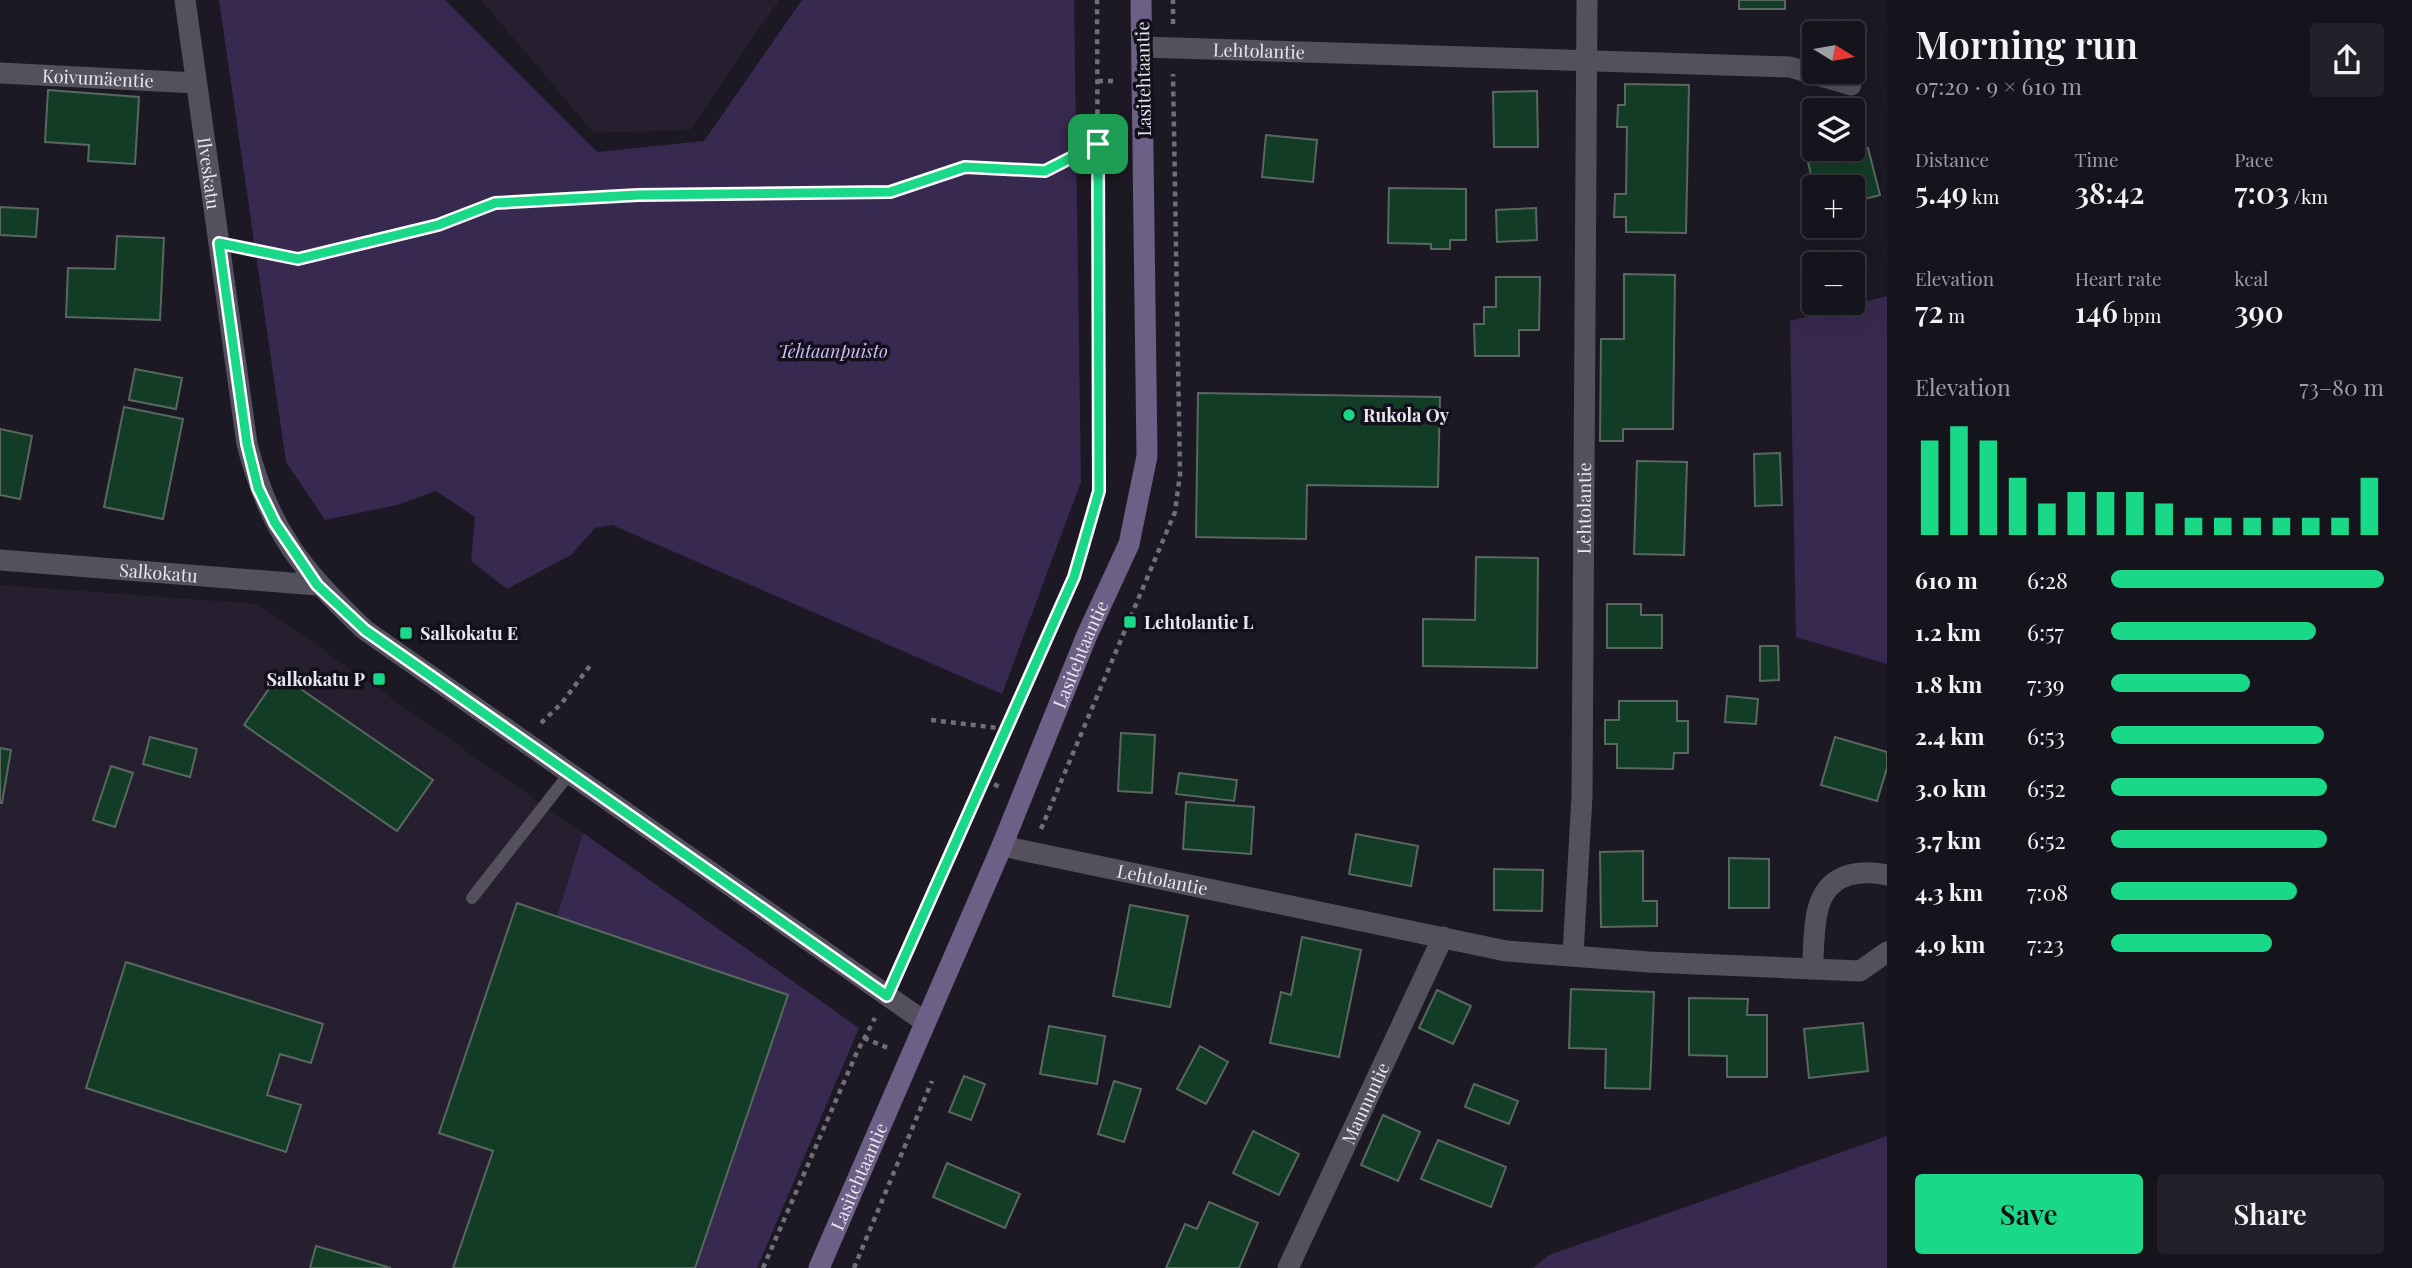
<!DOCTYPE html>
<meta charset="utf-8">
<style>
body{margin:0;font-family:"Playfair Display",serif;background:#222028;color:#f1f3f6;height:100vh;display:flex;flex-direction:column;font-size:26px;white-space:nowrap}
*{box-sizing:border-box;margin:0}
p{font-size:23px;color:#9d9ea3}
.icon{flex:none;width:38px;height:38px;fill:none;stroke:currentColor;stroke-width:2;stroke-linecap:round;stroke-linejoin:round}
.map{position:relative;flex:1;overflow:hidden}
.sheet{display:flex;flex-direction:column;background:#15131b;width:525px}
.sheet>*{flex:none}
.needle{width:46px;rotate:101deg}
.buttons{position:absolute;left:1802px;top:21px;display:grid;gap:14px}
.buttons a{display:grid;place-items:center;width:63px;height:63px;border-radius:7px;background:#15131b;box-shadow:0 7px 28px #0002,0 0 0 2px #34323a;font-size:35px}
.pin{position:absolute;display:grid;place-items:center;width:60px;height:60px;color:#fff;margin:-30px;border-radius:14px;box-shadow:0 4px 10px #0006}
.round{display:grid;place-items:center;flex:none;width:74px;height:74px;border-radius:7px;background:#222028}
.head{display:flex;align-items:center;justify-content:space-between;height:119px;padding:0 28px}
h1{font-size:38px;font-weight:600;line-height:52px}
.figures{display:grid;grid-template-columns:repeat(3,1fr);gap:10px;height:119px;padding:7px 28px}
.figures div{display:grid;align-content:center}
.figures b{font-size:30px;font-weight:600}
.figures small{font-size:19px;font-weight:400}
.figures p{font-size:19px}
.chart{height:196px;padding:14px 28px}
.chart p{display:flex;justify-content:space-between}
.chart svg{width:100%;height:126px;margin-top:7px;stroke:#19d989;stroke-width:6}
.primary-button{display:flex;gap:14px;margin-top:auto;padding:14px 28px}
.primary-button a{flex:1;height:80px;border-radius:7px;background:#19d989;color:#111;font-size:28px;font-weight:600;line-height:80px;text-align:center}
.primary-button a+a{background:#222028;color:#f1f3f6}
ul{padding:0 28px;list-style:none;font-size:23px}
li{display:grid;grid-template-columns:112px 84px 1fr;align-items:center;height:52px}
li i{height:18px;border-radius:9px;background:#19d989}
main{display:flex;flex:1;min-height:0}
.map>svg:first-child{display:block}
.built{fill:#251f30}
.green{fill:#37294f}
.building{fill:#133c27;stroke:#59685f;stroke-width:2}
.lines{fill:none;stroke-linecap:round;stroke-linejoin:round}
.path{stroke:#716e78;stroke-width:4.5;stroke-dasharray:5 5;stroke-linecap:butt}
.lane{stroke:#54505e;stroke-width:12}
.street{stroke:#54505e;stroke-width:21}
.secondary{stroke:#6d6087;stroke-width:21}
.route-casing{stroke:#fff;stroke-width:14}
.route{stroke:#19d989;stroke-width:9}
.poi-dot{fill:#19d989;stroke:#13101b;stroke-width:2.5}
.labels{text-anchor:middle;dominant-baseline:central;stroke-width:7;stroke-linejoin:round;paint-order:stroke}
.street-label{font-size:18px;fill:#e8e6ee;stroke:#13101b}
.park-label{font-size:18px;font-style:italic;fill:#cebef5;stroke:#13101b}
.poi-label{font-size:18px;font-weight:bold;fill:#e8e6ee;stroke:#13101b;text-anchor:start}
</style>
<main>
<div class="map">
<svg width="1887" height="1268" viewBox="0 0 1887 1268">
<rect width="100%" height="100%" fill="#1c1924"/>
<!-- built -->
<path class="built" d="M481,0H779L690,130L594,133Z
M0,585L258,604L859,1028L757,1268H0Z"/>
<!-- green -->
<path class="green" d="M219,0H445L597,152L704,141L802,0H1074L1081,482L1002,694L612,525L595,528L571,555L507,589L471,561L475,517L436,491L397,505L325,520L286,462Z
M1887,296V664L1796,637L1790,321Z
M583,833L859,1028L757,1268H695L787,995L557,917Z
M1887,1136V1268H1533L1549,1255Z"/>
<!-- building -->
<path class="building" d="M1739,0H1785V9H1739Z
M1625,84L1689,85L1686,233L1626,232V217H1614L1615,194H1626L1627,127H1617L1618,105H1625Z
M48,90L139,97L135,164L88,161L89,145L45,142Z
M1537,91L1538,147H1494L1493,92Z
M1266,135L1317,140L1313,182L1262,177Z
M1868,148L1880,195L1853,202V187H1815V192L1808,162Z
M1389,188L1466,189V240H1450V249H1431V244L1388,243Z
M0,207L38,209L36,237L0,235Z
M1536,208L1537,240L1497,242L1496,210Z
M117,236L164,238L160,320L66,317L68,268L115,269Z
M1624,274L1675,275L1673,429H1623V441H1600L1601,339H1624Z
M1496,277H1540L1539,330H1519V356H1475L1474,324H1484V307H1496Z
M135,369L182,378L176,409L129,400Z
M1198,393L1440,397L1438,487L1307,485L1306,539L1196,537Z
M124,407L183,419L163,519L104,507Z
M0,429L32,436L20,499L0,495Z
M1780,453L1782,505L1755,506L1754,454Z
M1637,461L1687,462L1684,555L1634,554Z
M1476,557L1538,558L1537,668L1423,666V619L1475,620Z
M1607,604H1641V615H1662V648H1607Z
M1760,646H1778L1779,680L1760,681Z
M279,674L433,780L397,831L244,725Z
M1727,696L1758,699L1756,724L1725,722Z
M1619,701H1677V721H1688V753H1674L1673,769L1617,768V744H1605V720H1619Z
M1121,733L1155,735L1152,793L1118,791Z
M150,737L197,749L190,777L143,764Z
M1835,737L1887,752V768L1877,801L1821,785Z
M0,748L11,750L2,803H0Z
M111,766L133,773L115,827L93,820Z
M1179,773L1237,780L1234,801L1176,794Z
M1186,802L1254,807L1251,854L1183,849Z
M1356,834L1418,846L1411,886L1349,874Z
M1643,851V901H1657V926L1601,927L1600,852Z
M1729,858L1769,859V908H1729Z
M1494,869L1543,870L1542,911L1494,910Z
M517,903L788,995L695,1268H453L493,1151L439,1133Z
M1130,905L1188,916L1170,1007L1113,996Z
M1302,937L1361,950L1339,1057L1270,1043L1281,992L1291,995Z
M126,962L323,1024L311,1063L280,1054L267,1095L301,1105L286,1152L86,1088Z
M1571,989L1654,992L1650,1089L1605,1088L1606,1049L1569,1048Z
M1437,990L1471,1006L1453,1044L1419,1028Z
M1689,998L1748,999L1747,1015H1767V1077H1727V1056L1689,1055Z
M1863,1023L1868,1071L1809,1078L1804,1029Z
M1049,1026L1105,1036L1097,1084L1040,1074Z
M1200,1046L1228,1062L1206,1104L1177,1089Z
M964,1076L985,1084L971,1120L949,1112Z
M1114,1081L1141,1089L1124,1142L1098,1134Z
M1474,1084L1518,1101L1509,1124L1465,1107Z
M1383,1115L1420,1132L1398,1181L1361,1165Z
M1253,1131L1299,1154L1279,1195L1233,1173Z
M1438,1140L1506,1167L1491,1207L1421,1179Z
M947,1163L1020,1194L1005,1228L933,1197Z
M1209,1202L1258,1223L1239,1268H1166L1185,1224L1197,1229Z
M316,1246L391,1268H310Z"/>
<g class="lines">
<!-- path -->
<path class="path" d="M1173,24V0
M1098,81H1116
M243,248L298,259L438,225L495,203L638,195L890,192L965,167L1045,171L1098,144
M931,720L1007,729
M541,723L561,704L592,663
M985,780L1000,787
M1041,829L1175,512L1180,474L1173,74
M897,973L1074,577L1099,491L1097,0
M864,1038L888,1048
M763,1268L857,1052L875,1018
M854,1268L932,1081"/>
<!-- lane -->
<path class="lane" d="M472,898L569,774"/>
<!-- street -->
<g class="street">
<path id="s1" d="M185,0L247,444C269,530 302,571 365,630L925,1022"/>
<path id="s2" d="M1142,47L1790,67L1851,85"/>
<path id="s3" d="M0,73L196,83"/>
<path id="s4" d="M0,560L317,585"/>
<path id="s5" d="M1002,846L1506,951L1649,962L1860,971L1887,952"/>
<path id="s6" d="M1573,954L1582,796L1587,0"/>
<path d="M1812,969C1816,933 1809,887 1849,875C1862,872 1874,872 1887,875"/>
<path id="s7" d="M1288,1268L1443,937"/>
</g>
<!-- secondary -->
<path class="secondary" id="s8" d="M819,1268L1002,846L1087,635L1129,544L1147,456L1141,0"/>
</g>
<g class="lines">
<!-- route casing -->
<g class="route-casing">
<path id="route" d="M1098,144L1099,491L1074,577L887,996L365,630L317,585L275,523L258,488L247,444L219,243L298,259L438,225L495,203L638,195L890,192L965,167L1045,171Z"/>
</g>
<!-- route -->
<use href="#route" class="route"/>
</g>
<!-- markers -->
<g class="poi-dot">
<circle cx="1349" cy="415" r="7"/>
<rect x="1123" y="615" width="14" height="14" rx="3.5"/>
<rect x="399" y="626" width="14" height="14" rx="3.5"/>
<rect x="372" y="672" width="14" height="14" rx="3.5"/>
</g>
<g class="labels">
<!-- street labels -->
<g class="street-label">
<text stroke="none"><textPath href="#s2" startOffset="117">Lehtolantie</textPath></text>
<text stroke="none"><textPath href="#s3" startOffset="98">Koivumäentie</textPath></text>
<text transform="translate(1143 79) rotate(-91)">Lasitehtaantie</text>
<text stroke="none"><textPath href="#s1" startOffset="175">Ilveskatu</textPath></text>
<text stroke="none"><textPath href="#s6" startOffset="446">Lehtolantie</textPath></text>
<text stroke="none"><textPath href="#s4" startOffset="159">Salkokatu</textPath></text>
<text stroke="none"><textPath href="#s8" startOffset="667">Lasitehtaantie</textPath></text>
<text stroke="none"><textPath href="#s5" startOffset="164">Lehtolantie</textPath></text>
<text stroke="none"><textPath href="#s7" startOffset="182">Maununtie</textPath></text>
<text stroke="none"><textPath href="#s8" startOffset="100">Lasitehtaantie</textPath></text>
</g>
<!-- park labels -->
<g class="park-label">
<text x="833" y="351">Tehtaanpuisto</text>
</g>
<!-- poi labels -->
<g class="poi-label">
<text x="1363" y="415">Rukola Oy</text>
<text x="1144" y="622">Lehtolantie L</text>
<text x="420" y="633">Salkokatu E</text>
<text x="365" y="679" text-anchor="end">Salkokatu P</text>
</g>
</g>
</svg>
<div class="buttons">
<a><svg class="needle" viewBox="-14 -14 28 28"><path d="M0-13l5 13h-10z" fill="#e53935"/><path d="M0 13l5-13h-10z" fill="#9d9ea3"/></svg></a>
<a><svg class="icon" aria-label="layers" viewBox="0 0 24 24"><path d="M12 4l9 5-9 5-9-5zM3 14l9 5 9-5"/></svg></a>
<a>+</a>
<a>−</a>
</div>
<div class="pin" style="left:1098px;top:144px;background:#1e9e55"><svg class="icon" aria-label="arrive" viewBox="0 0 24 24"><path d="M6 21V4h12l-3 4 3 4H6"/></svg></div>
</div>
<section class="sheet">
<div class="head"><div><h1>Morning run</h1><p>07:20 · 9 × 610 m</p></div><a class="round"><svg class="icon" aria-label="share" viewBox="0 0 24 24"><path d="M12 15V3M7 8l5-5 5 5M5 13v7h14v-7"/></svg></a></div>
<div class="figures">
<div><p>Distance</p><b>5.49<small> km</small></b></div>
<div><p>Time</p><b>38:42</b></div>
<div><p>Pace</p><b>7:03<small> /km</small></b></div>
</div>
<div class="figures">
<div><p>Elevation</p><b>72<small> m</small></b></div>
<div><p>Heart rate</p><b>146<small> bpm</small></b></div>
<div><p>kcal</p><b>390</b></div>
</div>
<div class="chart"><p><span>Elevation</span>73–80 m</p>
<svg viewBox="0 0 160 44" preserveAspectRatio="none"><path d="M5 44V11M15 44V6M25 44V11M35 44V24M45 44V33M55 44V29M65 44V29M75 44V29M85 44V33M95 44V38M105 44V38M115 44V38M125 44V38M135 44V38M145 44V38M155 44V24"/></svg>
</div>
<ul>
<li><b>610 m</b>6:28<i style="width:100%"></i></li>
<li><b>1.2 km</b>6:57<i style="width:75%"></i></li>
<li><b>1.8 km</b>7:39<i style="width:51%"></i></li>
<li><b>2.4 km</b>6:53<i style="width:78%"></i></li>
<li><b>3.0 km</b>6:52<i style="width:79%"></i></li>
<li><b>3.7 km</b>6:52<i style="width:79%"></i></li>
<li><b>4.3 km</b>7:08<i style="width:68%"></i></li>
<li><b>4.9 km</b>7:23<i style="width:59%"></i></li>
</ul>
<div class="primary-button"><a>Save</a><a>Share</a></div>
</section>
</main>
